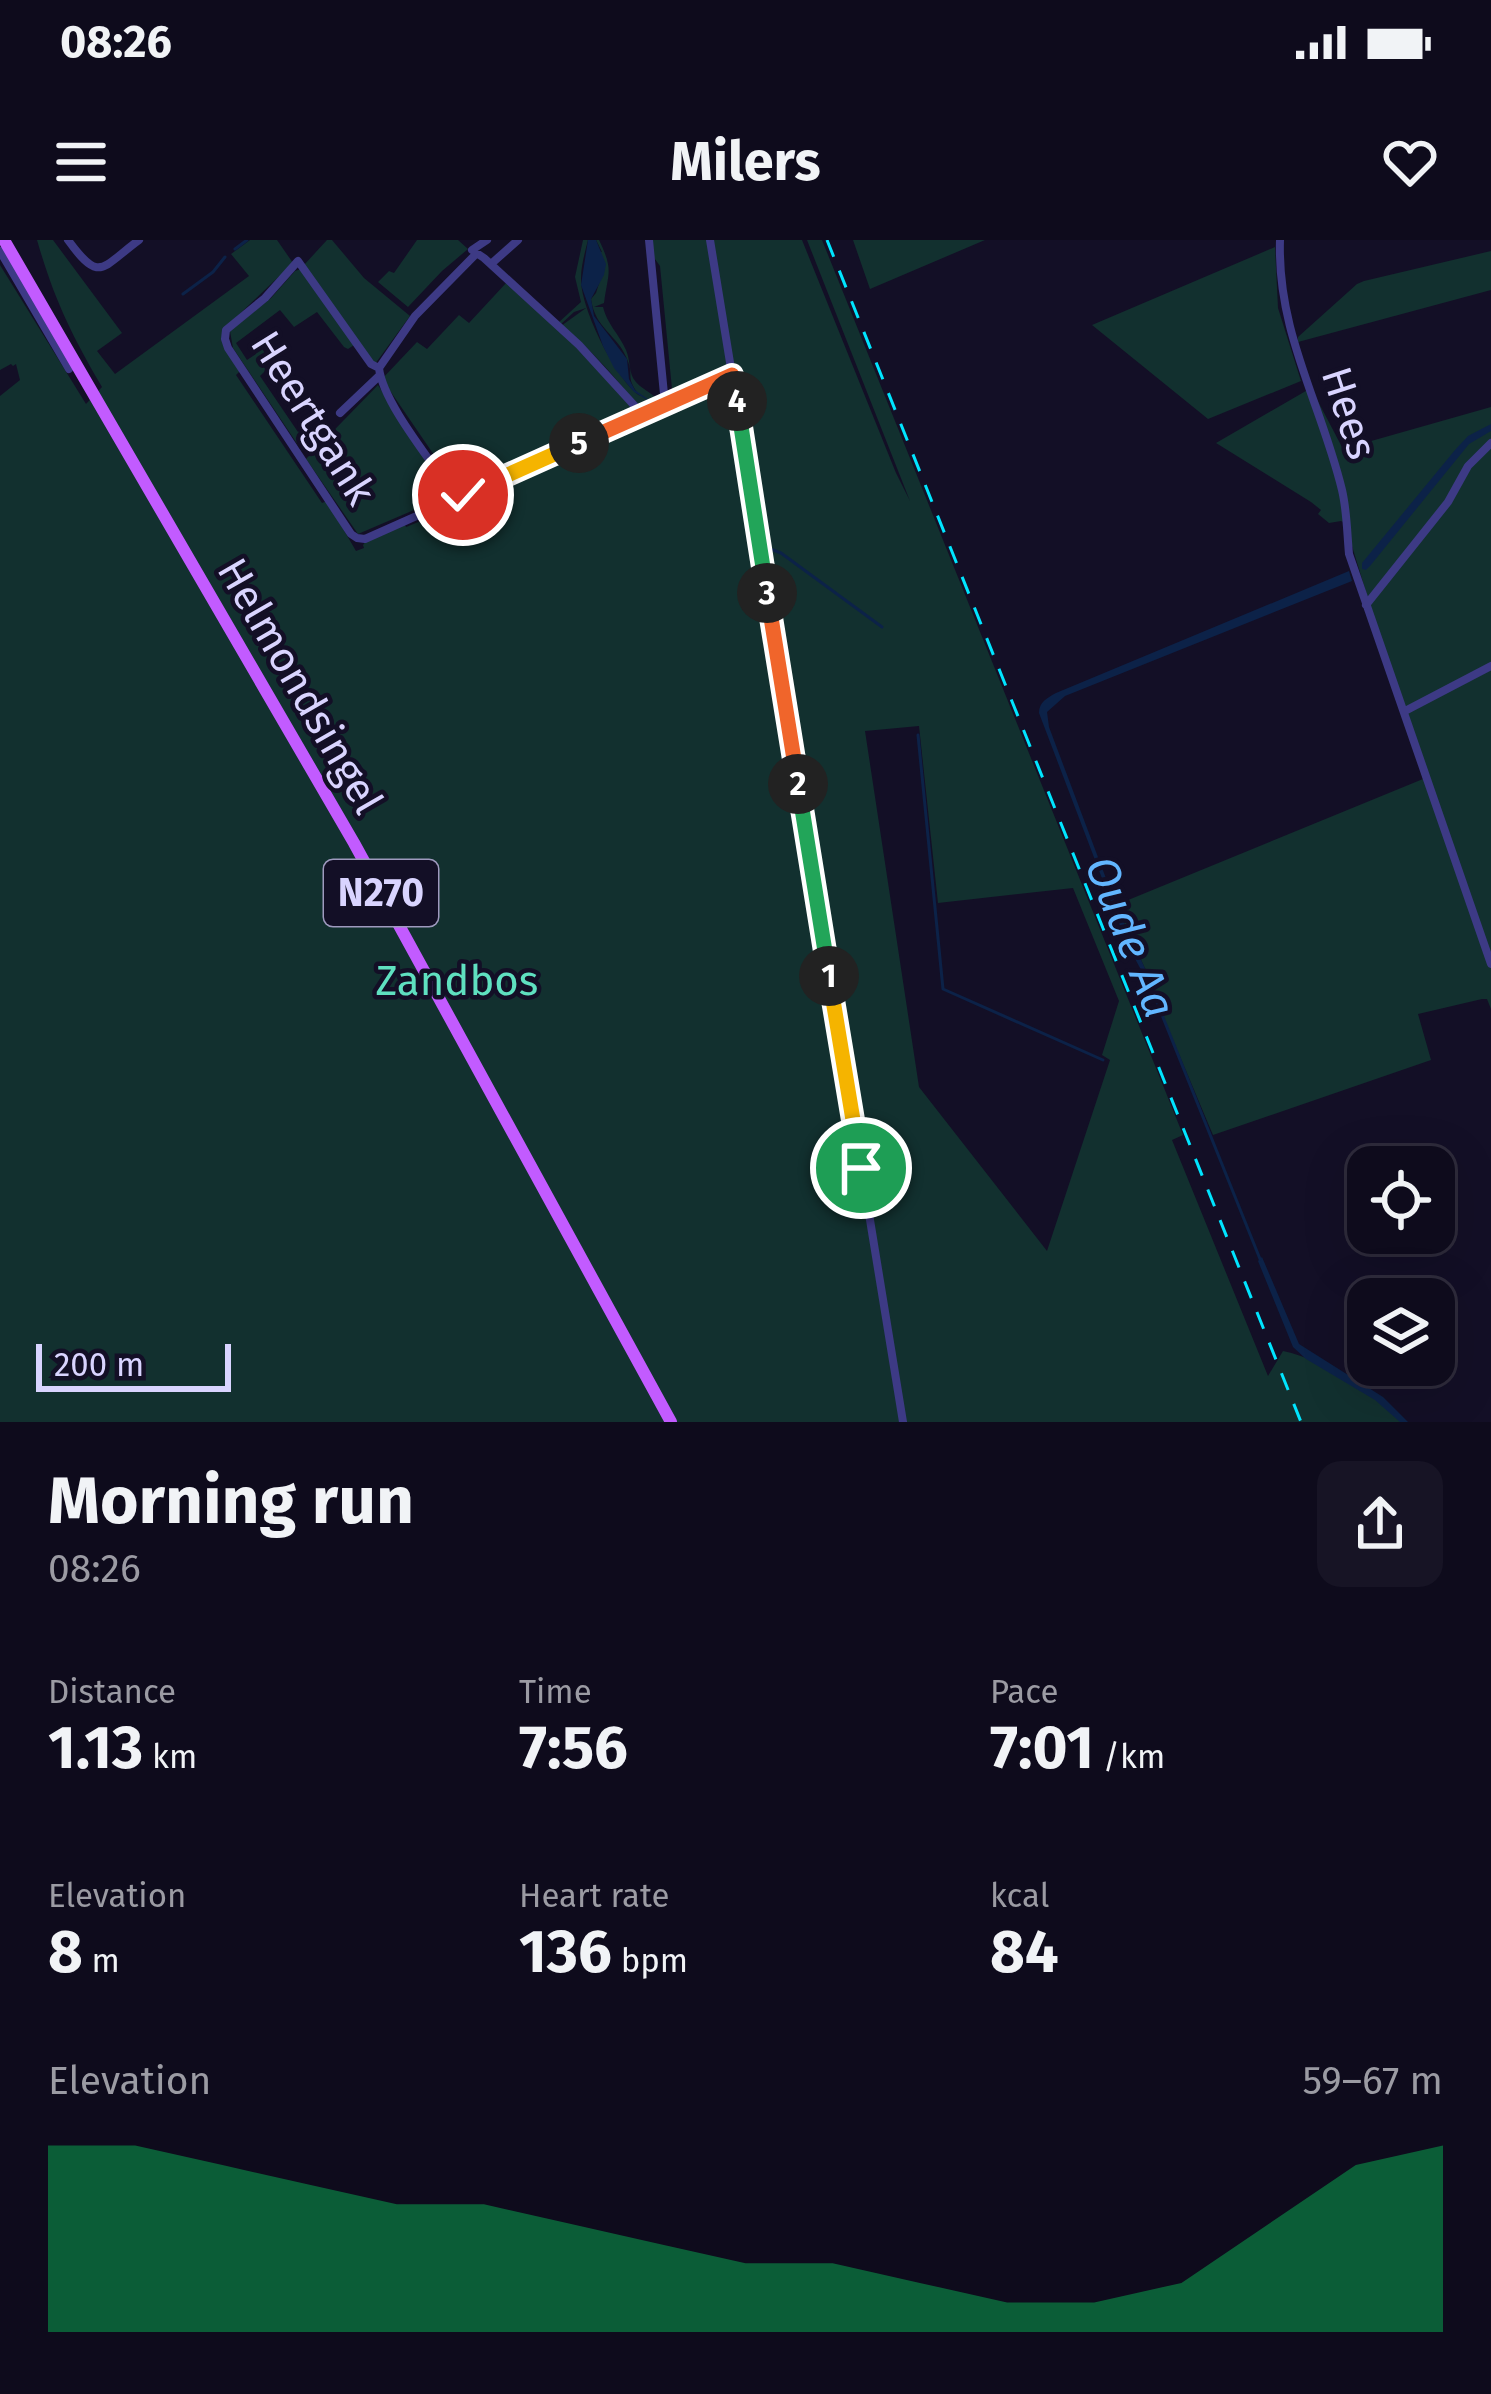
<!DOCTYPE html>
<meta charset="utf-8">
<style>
body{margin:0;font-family:"Fira Sans",sans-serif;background:#171425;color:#f1f3f6;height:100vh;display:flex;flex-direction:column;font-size:45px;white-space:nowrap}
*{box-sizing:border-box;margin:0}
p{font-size:39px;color:#9b9ba3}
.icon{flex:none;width:66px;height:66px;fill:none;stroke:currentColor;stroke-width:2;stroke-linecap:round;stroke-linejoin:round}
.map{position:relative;height:1182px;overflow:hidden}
.panel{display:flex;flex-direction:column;background:#0e0b1c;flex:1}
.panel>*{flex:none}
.fabs{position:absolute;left:1347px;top:906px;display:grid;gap:24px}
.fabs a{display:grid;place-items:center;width:108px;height:108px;border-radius:24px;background:#0e0b1c;box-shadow:0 12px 48px #0002,0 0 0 3px #2e2b3b;font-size:60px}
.scale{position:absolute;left:36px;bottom:30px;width:195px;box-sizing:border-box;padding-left:12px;border:6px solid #d9d4ff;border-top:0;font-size:33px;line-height:42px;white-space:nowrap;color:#d9d4ff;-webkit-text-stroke:9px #130f26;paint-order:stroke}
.pin{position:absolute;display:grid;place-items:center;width:102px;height:102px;color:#fff;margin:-51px;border:6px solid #fff;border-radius:50%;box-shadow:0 3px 12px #0007}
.km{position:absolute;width:60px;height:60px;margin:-30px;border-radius:50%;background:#222;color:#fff;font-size:33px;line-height:60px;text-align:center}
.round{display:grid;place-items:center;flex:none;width:126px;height:126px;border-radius:24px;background:#171425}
.head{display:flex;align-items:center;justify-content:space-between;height:204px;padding:0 48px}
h1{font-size:66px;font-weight:700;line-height:90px}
.stats{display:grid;grid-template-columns:repeat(3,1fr);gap:18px;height:204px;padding:12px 48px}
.stats div{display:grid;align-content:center}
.stats b{font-size:60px;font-weight:700}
.stats small{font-size:33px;font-weight:400}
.stats p{font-size:33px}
.chart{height:336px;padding:24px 48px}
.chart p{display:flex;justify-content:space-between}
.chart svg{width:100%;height:216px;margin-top:12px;fill:#0b8043;opacity:.7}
.status{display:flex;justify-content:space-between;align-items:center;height:84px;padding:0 60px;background:#0e0b1c;direction:ltr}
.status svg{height:33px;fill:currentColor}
header{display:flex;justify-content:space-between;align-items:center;height:156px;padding:0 48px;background:#0e0b1c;font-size:54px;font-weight:700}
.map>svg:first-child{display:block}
.green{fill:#12302f;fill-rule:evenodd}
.water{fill:#0c2248}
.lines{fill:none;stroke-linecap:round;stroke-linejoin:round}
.stream{stroke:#0c2248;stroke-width:3}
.minor{stroke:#3d3a85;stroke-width:8}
.primary{stroke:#c25bff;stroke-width:12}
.rail{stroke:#00e5ff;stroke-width:3;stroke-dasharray:18 15;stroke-linecap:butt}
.split-1-casing{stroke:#fff;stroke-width:24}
.split-2-casing{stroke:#fff;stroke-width:24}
.split-3-casing{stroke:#fff;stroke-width:24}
.split-4-casing{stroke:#fff;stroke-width:24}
.split-5-casing{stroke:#fff;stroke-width:24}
.split-6-casing{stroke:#fff;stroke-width:24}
.split-1{stroke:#f5b400;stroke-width:15}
.split-2{stroke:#22a559;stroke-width:15}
.split-3{stroke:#f0652b;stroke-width:15}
.split-4{stroke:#22a559;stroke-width:15}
.split-5{stroke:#f0652b;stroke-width:15}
.split-6{stroke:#f5b400;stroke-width:15}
.labels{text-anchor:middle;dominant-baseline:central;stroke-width:9;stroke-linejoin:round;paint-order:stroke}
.shield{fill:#130f26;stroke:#9e99be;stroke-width:3}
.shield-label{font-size:39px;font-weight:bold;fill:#d9d4ff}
.street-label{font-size:42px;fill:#d9d4ff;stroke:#130f26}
.park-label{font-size:42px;fill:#5fe0c0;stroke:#130f26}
.water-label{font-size:45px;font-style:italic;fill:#62b6ff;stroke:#130f26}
</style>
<div class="status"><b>08:26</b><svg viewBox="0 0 49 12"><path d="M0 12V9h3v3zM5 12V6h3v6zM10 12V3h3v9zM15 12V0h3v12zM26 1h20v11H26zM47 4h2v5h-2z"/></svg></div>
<header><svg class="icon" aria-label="menu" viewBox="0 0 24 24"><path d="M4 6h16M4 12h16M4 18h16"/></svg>Milers<svg class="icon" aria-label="heart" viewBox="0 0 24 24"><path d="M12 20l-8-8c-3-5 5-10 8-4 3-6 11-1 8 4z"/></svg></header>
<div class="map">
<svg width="1491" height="1182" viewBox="0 0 1491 1182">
<rect width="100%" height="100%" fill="#130f26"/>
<!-- green -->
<path class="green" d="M37,0H53L122,93L97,111L115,134L249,36L231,14L250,0H277L293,23L226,87L223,98L240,131L236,135L322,263L327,261L356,311L364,308L363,305L367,300L404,283L406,287L453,268L452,262L468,263L465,257L476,251L480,255L525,236L524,231L551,219L554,223L596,205L595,199L616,190L619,194L645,183L644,178L673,159L660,26L652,15L650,0H802L896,233L910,261L807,0H822L1183,895L1172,900L1268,1136L1283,1111C1329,1121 1368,1152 1405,1182H0V156L20,140L16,124L13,126L11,124L0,130V25L86,164L102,147C71,94 54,59 37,0ZM919,486L938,663L1073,648L1119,761L1102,815L1110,820L1047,1011L919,847L865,491Z
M327,0H332L364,38L410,76L375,124L304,25Z
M417,0H458L468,9L442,31L408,67L378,42L389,31L394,33Z
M583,0H588C585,12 581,26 581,38C580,68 616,139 640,156C624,136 635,137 627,119C618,95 595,89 591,59L596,53L601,37L590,46L585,38L591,10L602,12L596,0H599C614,31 608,32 604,63L594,67H603C607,84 619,94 626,110C630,119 629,130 633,138C640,150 654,152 661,164L646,171L638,167C627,149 576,93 561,86L586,68L574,72L560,85L558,83L581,62L575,37Z
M853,0H985L870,49Z
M1275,7L1278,68L1301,141L1208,179L1092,85Z
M1491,11V50L1298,102V97L1357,44L1364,41Z
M301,29L354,105L348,109L344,107L317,72L294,87L280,70L236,103L247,120L256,114L254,107L259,104L266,115L259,121L266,130L260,136L298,192L310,185L318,194L302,211L233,108L230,91L271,58L295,31Z
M507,42L575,106L634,169L635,175L458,250L382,139L417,102L427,109L459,75L469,83Z
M378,145L449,255L358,294L306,219Z
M1311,148L1343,209L1491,167V769L1487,759H1482L1418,774L1431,820L1213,895L1152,750L1153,746L1116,665L1423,539L1345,283L1341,281L1329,283L1318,274L1321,270L1311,262L1216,203Z"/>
<!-- water -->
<path class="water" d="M588,0H596L606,24L604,35L591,59L594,76L627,119L629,139L635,150L656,165L634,152L614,128L603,106L581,45Z
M1491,184V191L1469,204L1370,326L1366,330L1362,329V323L1455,210L1468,196Z
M1349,331L1352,341L1065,456L1047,472L1049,487L1116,665L1153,746L1152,750L1127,704L1039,473C1039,462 1047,458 1056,453Z
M1262,1017L1299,1104L1383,1157L1408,1182H1400L1375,1160L1306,1119L1293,1107L1258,1021Z"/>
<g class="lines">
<!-- stream -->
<path class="stream" d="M235,9L247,0
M183,54L213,32L225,17
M765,307L781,313L882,387
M918,495L943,749L1103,820
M1152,750L1260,1019"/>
<!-- minor -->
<path class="minor" d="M68,0C100,44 101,28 139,0
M487,0L472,10L484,18L579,105L643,175
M649,0L664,154L669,165
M710,0L903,1182
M1280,0C1277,93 1321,163 1342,250C1347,271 1347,293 1349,314L1491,724
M0,11L69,129
M491,24L518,0
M379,128L415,76L476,14
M340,173L379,136
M456,258C435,225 383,164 379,128L371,124L298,21L265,58L226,90L225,99L228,108L351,294L357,298L365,299L732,135
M1366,365L1448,262L1468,226L1491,203
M1405,471L1491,426"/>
<!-- primary -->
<path class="primary" d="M4,0L354,603L671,1182"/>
<!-- rail -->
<path class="rail" d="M827,0L1301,1182"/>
</g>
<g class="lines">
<!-- split-1 casing -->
<g class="split-1-casing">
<path id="split-1" d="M829,736L861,928"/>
</g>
<!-- split-2 casing -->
<g class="split-2-casing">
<path id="split-2" d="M798,544L829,736"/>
</g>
<!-- split-3 casing -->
<g class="split-3-casing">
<path id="split-3" d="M767,353L798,544"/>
</g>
<!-- split-4 casing -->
<g class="split-4-casing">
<path id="split-4" d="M737,161L767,353"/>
</g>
<!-- split-5 casing -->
<g class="split-5-casing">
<path id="split-5" d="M579,203L732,135L737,161"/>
</g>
<!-- split-6 casing -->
<g class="split-6-casing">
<path id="split-6" d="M463,255L579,203"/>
</g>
<!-- split-1 -->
<use href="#split-1" class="split-1"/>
<!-- split-2 -->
<use href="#split-2" class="split-2"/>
<!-- split-3 -->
<use href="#split-3" class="split-3"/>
<!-- split-4 -->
<use href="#split-4" class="split-4"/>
<!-- split-5 -->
<use href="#split-5" class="split-5"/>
<!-- split-6 -->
<use href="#split-6" class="split-6"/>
</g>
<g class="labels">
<!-- shield labels -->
<rect class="shield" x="324" y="620" width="114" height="66" rx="9"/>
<g class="shield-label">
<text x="381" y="653">N270</text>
</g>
<!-- street labels -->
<g class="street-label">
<text transform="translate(1349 173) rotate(72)">Hees</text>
<text transform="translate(313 178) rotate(58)">Heertgank</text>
<text transform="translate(300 446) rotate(60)">Helmondsingel</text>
</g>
<!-- park labels -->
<g class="park-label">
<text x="457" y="741">Zandbos</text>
</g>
<!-- water labels -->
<g class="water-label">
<text transform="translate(1130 697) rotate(68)">Oude Aa</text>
</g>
</g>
</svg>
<div class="fabs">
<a><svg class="icon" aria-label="locate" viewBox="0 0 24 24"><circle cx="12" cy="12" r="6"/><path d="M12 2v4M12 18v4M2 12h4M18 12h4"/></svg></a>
<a><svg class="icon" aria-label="layers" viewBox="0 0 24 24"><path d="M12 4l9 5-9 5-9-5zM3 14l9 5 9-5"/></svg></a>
</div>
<div class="scale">200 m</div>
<div class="pin" style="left:861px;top:928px;background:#1e9e55"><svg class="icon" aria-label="arrive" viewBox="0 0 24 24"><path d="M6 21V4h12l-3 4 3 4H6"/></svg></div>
<div class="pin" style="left:463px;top:255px;background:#d93025"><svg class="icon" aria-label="check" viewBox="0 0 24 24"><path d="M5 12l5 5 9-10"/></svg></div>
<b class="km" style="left:829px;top:736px">1</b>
<b class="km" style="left:798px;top:544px">2</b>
<b class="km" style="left:767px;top:353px">3</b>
<b class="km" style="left:737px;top:161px">4</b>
<b class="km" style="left:579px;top:203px">5</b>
</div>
<section class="panel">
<div class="head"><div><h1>Morning run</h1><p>08:26</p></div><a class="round"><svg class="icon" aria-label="share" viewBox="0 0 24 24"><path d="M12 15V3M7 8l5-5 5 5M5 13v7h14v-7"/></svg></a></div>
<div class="stats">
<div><p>Distance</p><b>1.13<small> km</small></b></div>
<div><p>Time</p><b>7:56</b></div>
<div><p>Pace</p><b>7:01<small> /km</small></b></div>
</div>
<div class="stats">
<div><p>Elevation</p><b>8<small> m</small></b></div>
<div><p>Heart rate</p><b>136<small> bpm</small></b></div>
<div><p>kcal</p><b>84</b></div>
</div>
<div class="chart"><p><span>Elevation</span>59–67 m</p>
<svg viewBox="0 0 160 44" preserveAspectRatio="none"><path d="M0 44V6L10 6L20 10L30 14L40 18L50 18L60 22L70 26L80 30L90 30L100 34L110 38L120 38L130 34L140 22L150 10L160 6V44z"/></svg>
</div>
</section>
